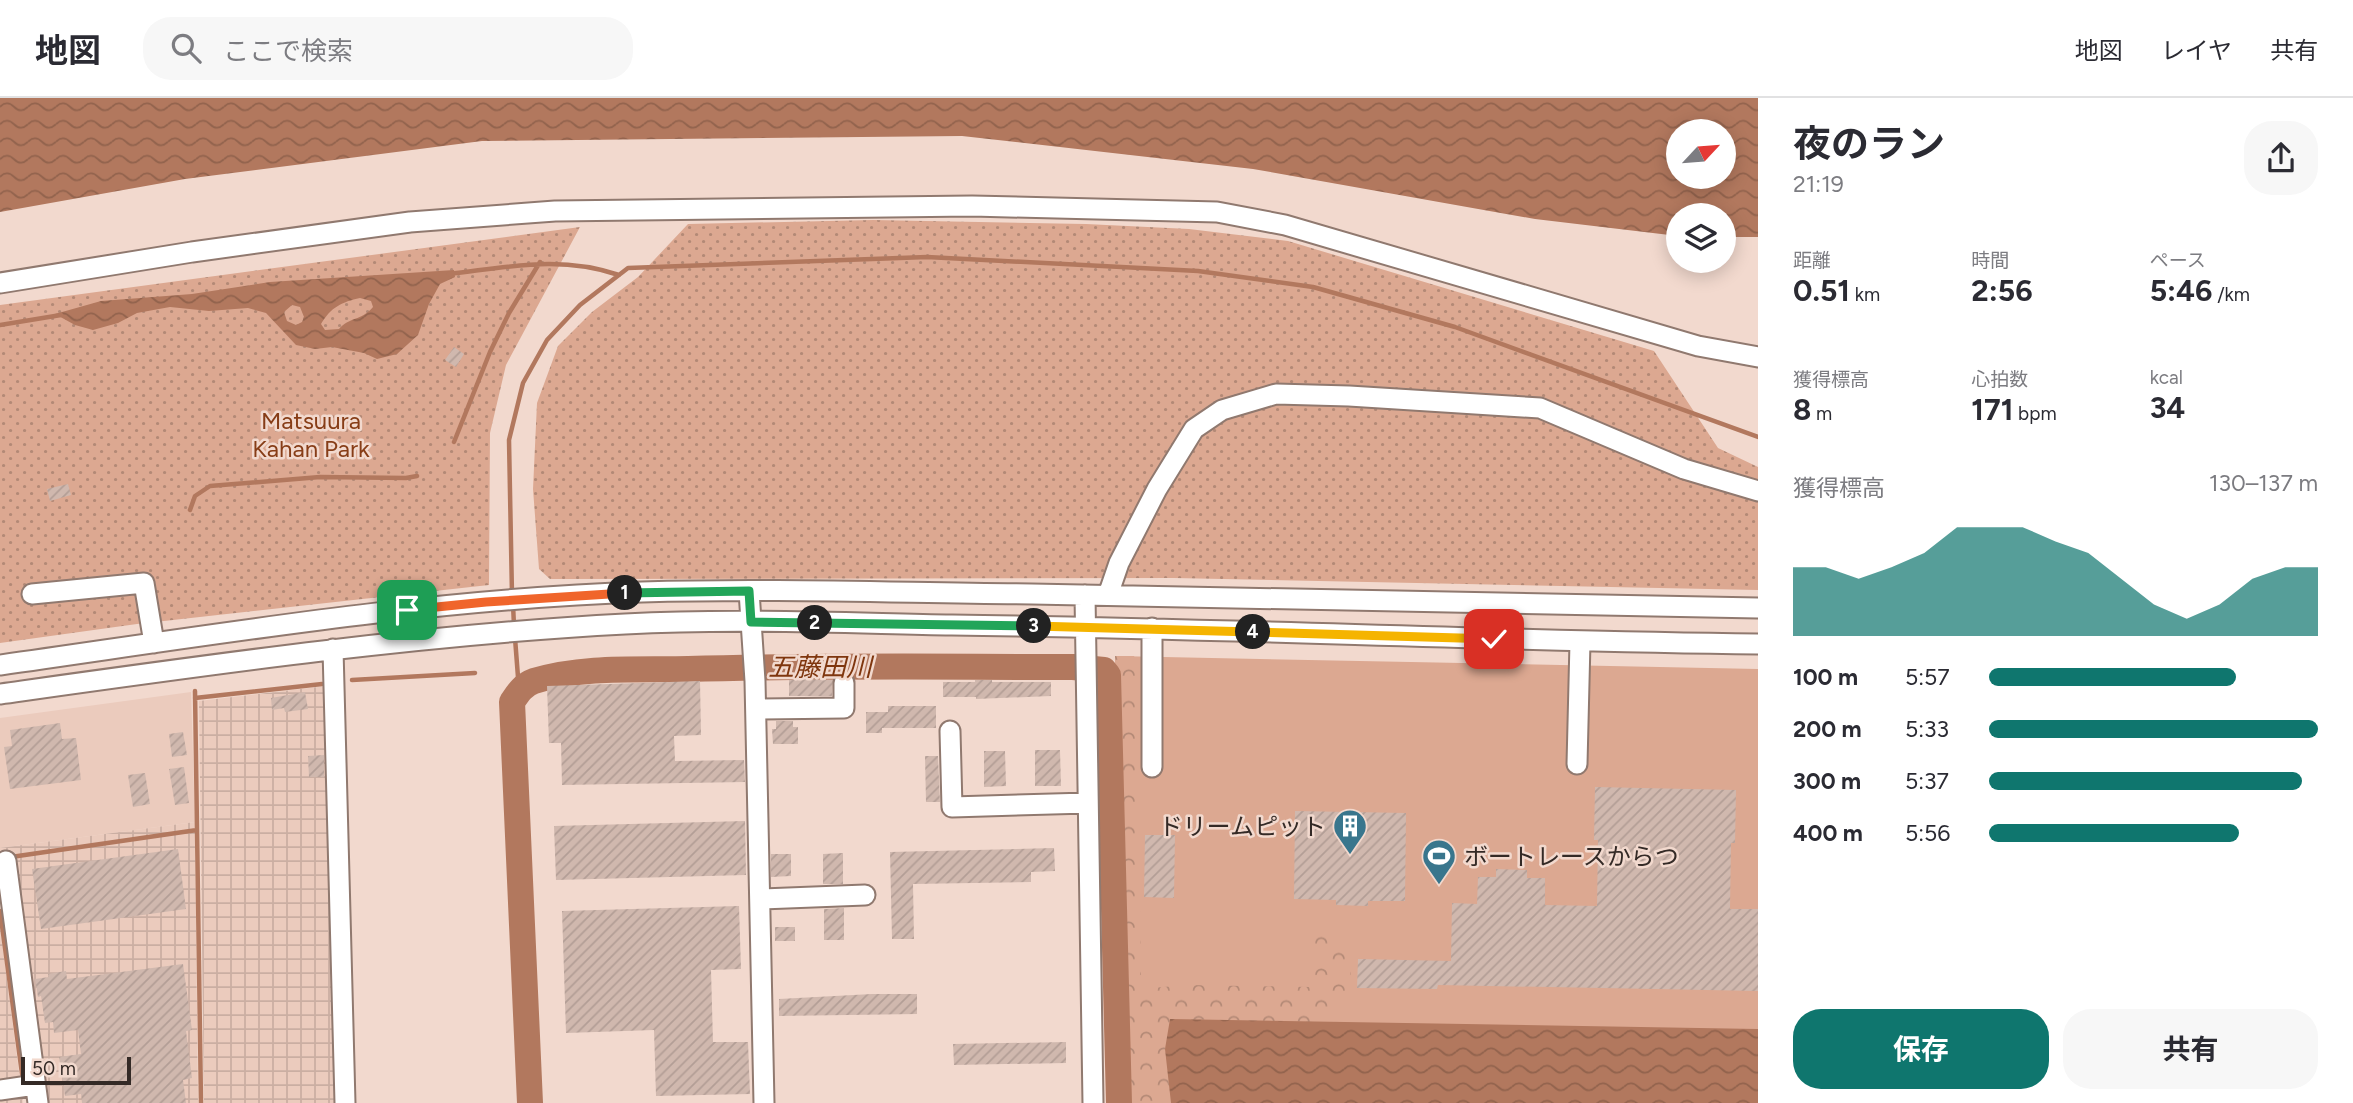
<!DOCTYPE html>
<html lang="ja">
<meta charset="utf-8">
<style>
body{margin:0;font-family:Figtree,"Noto Sans JP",sans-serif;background:#f7f7f7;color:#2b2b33;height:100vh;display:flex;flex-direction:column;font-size:26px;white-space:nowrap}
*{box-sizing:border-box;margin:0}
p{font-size:23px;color:#7c7c81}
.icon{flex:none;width:38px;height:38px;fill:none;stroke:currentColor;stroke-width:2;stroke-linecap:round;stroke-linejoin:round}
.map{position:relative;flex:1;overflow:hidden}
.drawer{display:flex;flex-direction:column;background:#fff;width:595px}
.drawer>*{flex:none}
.needle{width:46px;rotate:64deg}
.fabs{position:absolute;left:1666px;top:21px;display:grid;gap:14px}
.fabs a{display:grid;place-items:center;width:70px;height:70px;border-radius:50%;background:#fff;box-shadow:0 4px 18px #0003;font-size:35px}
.scale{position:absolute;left:21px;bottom:18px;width:110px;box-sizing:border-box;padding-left:7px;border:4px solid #342a26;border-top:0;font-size:19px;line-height:24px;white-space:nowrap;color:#342a26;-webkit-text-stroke:5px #f2d9ce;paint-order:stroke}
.pin{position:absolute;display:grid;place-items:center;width:60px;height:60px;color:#fff;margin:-30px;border-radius:14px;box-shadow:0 4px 10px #0006}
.km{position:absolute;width:35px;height:35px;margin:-18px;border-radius:50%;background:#222;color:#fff;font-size:19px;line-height:35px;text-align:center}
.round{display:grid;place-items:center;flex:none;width:74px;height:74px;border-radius:28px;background:#f7f7f7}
.headline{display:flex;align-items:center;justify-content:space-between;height:119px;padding:0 35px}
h1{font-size:38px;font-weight:700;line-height:52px}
.metrics{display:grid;grid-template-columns:repeat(3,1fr);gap:10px;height:119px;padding:7px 35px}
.metrics div{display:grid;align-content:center}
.metrics b{font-size:30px;font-weight:700}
.metrics small{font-size:19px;font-weight:400}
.metrics p{font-size:19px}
.chart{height:196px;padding:14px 35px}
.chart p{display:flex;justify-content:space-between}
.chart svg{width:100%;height:126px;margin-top:7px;fill:#0f766e;opacity:.7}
.primary-button{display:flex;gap:14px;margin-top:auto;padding:14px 35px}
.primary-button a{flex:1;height:80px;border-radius:28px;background:#0f766e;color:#fff;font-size:28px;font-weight:700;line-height:80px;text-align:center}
.primary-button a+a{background:#f7f7f7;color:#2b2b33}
ul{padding:0 35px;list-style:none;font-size:23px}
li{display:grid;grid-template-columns:112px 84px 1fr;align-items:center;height:52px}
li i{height:18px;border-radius:9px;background:#0f766e}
header{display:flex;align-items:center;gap:42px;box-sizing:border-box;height:98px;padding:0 35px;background:#fff;border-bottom:2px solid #e1e1e2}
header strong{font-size:33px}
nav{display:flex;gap:38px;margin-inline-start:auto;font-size:24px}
.search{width:490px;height:63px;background:#f7f7f7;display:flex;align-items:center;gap:18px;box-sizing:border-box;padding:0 24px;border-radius:28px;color:#7c7c81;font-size:26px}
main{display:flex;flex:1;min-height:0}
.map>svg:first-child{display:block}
.built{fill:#ebcbbd}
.industrial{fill:url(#industrial-grid)}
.grass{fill:#dca891}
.forest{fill:url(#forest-crowns)}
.park{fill:url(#park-dots)}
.water{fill:url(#water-waves);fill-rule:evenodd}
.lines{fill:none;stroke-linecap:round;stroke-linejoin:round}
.stream{stroke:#b2785e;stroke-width:4.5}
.river{stroke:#b2785e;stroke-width:26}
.building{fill:url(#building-hatch)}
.minor-casing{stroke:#90796f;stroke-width:23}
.minor{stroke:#fff;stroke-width:19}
.split-1-casing{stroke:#fff;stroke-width:14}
.split-2-casing{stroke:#fff;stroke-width:14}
.split-3-casing{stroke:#fff;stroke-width:14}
.split-4-casing{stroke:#fff;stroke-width:14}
.split-5-casing{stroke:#fff;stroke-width:14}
.split-1{stroke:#f0652b;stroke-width:9}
.split-2{stroke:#22a559;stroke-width:9}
.split-3{stroke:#22a559;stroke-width:9}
.split-4{stroke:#f5b400;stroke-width:9}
.split-5{stroke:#f5b400;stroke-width:9}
.labels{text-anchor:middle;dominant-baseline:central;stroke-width:5;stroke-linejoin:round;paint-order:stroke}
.park-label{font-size:24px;fill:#873d17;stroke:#f2d9ce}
.poi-label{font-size:24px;fill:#342a26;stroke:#f2d9ce;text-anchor:end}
.water-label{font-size:26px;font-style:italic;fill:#7f360e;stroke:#f2d9ce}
</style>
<header>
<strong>地図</strong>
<div class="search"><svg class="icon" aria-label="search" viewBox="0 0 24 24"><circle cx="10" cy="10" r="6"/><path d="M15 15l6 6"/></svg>ここで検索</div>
<nav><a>地図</a><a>レイヤ</a><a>共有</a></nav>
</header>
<main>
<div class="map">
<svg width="1758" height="1005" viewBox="0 0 1758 1005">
<defs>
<pattern id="industrial-grid" width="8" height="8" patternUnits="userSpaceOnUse" patternTransform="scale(1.75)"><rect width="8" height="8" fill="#ebcbbd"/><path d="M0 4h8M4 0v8" fill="none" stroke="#caaea2"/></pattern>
<pattern id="forest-crowns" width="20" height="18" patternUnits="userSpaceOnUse" patternTransform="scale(1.75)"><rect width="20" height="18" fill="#dca891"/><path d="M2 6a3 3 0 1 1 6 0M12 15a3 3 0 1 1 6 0" fill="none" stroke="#b38976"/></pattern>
<pattern id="park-dots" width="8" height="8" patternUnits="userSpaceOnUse" patternTransform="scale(1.75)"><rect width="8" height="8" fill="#dca891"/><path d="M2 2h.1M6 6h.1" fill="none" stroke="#b38976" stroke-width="1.8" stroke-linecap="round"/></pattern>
<pattern id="water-waves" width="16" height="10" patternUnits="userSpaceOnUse" patternTransform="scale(1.75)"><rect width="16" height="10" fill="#b2785e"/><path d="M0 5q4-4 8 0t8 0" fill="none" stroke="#92634d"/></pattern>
<pattern id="building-hatch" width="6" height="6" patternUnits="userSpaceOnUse" patternTransform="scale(1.75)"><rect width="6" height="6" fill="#d0b8ae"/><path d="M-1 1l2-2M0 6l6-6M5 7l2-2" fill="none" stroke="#b39e96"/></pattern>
</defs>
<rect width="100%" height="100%" fill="#f2d9ce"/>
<!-- built -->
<path class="built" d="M191,594L195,724L0,750V620Z"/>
<!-- industrial -->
<path class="industrial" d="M326,588L334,1005H204L199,603Z
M195,724L198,1005H29L0,792V750Z
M0,827L23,1005H0Z"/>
<!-- grass -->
<path class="grass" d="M1115,558L1758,571V1005H1125Z"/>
<!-- forest -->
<path class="forest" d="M1115,558H1134L1140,574L1138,676L1141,879L1151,890L1188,887L1310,889L1311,834L1322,832L1338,840L1351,869L1349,907L1325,924L1170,921L1165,951L1171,1005H1125Z"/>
<!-- park -->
<path class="park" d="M873,122L1086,126L1189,131L1288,143L1654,253L1718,350L1758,369V492L1174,480L550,481L539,471L533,391L537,305L558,248L592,214L638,179L688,126Z
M580,129L506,267L490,335L489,487L137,526L0,545V207Z"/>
<!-- water -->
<path class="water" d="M0,0H1758V139H1724V117H1678V138L1535,121L1253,71L962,38L482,43L185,81L0,114ZM1678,33H1724V79H1678Z
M454,172L455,179L440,186L429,206L418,237L397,256L377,261L364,255L332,249L315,251L296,247L266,215L248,210L209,213L170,209L137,215L118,225L93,232L75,227L55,216L101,203L192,196L270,184ZM360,200L371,203L373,209C361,223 349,219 339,231L325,232L321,226C331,209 342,204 360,200ZM292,207L300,209L304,219L302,224L296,227L287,223L284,214Z
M1170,921L1758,931V1005H1171L1165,951Z"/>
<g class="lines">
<!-- stream -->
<path class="stream" d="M449,176C510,169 560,157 619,177
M0,227L61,217
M454,344L490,254L509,215L540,164
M190,412L195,398L210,388L320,379L406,380L417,378
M512,497L509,342L523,285L547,242L580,207L628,170L927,159L1198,173L1313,189L1455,229L1758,339
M513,506L514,528
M515,540L519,592
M352,582L475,575
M195,593L201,1005
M195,600L322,586
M11,759L197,732
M0,813L23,983"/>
<!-- river -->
<path class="river" d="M530,1005L512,604C518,595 523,587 534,583C583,568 638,572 688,571C816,567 945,569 1073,569L1104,572L1108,577L1119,1005"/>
</g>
<!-- building -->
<path class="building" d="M454,249L464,256L456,269L445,262Z
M68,386L71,397L50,403L47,391Z
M803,581L833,582L832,598H789V582Z
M975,582H992V584H1051V598L976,601V599H943V584H975Z
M700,583L701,637L674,638L675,663L744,662L745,684L562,687L561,645H549L547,588Z
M305,594L308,611L285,614L284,610L272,612L271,600Z
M888,608H936V630H882V635H866V614H888Z
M776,623H793V629H798V646H773L772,631H776Z
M60,625L62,641L76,640L81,682L10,691L4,649L12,648L10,632Z
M183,634L187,657L172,659L169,636Z
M1035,652H1060L1061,688H1035Z
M984,653H1005L1006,688L984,689Z
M324,657V679H309L308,658Z
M925,658H938L940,704H926Z
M184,669L189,705L175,707L169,671Z
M145,675L150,706L133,709L128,677Z
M1595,689L1736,692L1735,745H1731L1730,811H1758V893L1438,887L1437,891L1357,890L1358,861L1451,863L1452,805L1477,806L1478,779H1496V771L1527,772V780H1545V807L1597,808L1598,742H1594Z
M1295,713L1406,715L1405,803H1368V808L1336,807V802L1294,801Z
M745,723L746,777L556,782L554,728Z
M1145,737H1175L1174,800L1144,799Z
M1054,750L1055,773L1031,774V784L913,786L914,841H892L890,754Z
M178,751L186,811L41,831L32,771Z
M843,755V786H823V756Z
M771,756H791V778L771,779Z
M739,808L741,871L711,872L713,944H748L750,996L656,998L654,932L566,935L562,813Z
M844,810V842H824V811Z
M775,829H795V843H775Z
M183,866L192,932L186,933L192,980L183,982L186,1005H82L81,996L65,998L59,959L81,956L78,932L54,935L53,924L45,925L41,898L38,899L35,881L49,879L48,876L66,873L67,881Z
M872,896H917V916L779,918V901Z
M1066,944V965L954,967L953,946Z"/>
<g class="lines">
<!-- minor casing -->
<g class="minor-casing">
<path id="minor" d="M0,185L192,154L410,124L555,113L972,108L1217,114L1285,127L1698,248L1758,259
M749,493L755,583L764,1005
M32,496L144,485L154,545
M1085,497L1093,1005
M1108,497L1119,465L1157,391L1194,331L1222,312L1276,296L1349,298L1540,310L1684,371L1758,393
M333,551L345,1005
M0,567C213,537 427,501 642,494C772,490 902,495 1032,496C1274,499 1516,504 1758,510
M0,596C207,567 416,537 625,526C734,520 843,525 952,527C1221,530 1489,543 1758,546
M756,611L844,610V585
M950,633L952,709L1088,705
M1577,666L1580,544
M1152,669V530
M6,763L38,1005
M760,801L865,797
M0,992L35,987"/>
</g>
<!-- minor -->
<use href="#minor" class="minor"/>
</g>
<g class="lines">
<!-- split-1 casing -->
<g class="split-1-casing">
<path id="split-1" d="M407,512L486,504L625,495"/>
</g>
<!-- split-2 casing -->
<g class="split-2-casing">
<path id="split-2" d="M625,495L749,493L751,524L815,525"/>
</g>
<!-- split-3 casing -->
<g class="split-3-casing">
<path id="split-3" d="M815,525L1034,528"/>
</g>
<!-- split-4 casing -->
<g class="split-4-casing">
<path id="split-4" d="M1034,528L1253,534"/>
</g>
<!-- split-5 casing -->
<g class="split-5-casing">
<path id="split-5" d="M1253,534L1494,541"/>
</g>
<!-- split-1 -->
<use href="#split-1" class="split-1"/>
<!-- split-2 -->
<use href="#split-2" class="split-2"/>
<!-- split-3 -->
<use href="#split-3" class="split-3"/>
<!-- split-4 -->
<use href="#split-4" class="split-4"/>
<!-- split-5 -->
<use href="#split-5" class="split-5"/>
</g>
<!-- icons -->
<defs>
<g id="building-pin" transform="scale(1.75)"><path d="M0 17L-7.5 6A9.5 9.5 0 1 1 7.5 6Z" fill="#39768d" stroke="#f2d9ce"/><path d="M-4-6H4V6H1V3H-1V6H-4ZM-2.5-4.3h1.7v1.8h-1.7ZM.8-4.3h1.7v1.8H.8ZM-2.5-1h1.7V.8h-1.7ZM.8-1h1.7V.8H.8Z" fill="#fff"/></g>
<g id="stadium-pin" transform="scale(1.75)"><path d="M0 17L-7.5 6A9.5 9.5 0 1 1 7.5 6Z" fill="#39768d" stroke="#f2d9ce"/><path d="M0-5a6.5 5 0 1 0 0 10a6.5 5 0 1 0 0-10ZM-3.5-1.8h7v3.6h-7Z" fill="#fff"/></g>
</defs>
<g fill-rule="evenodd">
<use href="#building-pin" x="1350" y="728"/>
<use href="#stadium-pin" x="1439" y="758"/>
</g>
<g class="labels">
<!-- park labels -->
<g class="park-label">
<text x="311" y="322">Matsuura<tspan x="311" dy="28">Kahan Park</tspan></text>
</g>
<!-- poi labels -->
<g class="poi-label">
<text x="1326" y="728">ドリームピット</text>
<text x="1464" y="758" text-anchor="start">ボートレースからつ</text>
</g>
<!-- water labels -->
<g class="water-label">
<text x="820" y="569">五藤田川</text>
</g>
</g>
</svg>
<div class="fabs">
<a><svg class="needle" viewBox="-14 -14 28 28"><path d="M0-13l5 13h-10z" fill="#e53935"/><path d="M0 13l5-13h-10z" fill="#7c7c81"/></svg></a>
<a><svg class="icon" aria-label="layers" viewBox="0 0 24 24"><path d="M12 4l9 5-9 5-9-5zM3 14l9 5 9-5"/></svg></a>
</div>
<div class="scale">50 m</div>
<div class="pin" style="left:407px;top:512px;background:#1e9e55"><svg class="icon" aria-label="arrive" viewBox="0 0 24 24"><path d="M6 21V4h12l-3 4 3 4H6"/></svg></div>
<div class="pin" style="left:1494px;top:541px;background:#d93025"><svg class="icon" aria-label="check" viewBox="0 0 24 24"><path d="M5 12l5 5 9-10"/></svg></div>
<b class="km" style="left:625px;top:495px">1</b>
<b class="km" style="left:815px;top:525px">2</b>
<b class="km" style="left:1034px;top:528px">3</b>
<b class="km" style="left:1253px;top:534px">4</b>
</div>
<section class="drawer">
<div class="headline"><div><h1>夜のラン</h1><p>21:19</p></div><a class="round"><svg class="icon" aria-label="share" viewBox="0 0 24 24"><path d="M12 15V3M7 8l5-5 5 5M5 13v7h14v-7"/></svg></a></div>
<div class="metrics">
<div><p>距離</p><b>0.51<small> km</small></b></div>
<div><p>時間</p><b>2:56</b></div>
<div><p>ペース</p><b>5:46<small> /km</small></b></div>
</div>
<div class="metrics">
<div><p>獲得標高</p><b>8<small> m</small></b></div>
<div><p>心拍数</p><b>171<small> bpm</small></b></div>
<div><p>kcal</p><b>34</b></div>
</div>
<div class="chart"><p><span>獲得標高</span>130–137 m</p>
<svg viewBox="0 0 160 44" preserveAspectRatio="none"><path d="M0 44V20L10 20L20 24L30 20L40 15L50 6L60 6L70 6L80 11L90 15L100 24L110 33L120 38L130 33L140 24L150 20L160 20V44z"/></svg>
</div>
<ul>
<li><b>100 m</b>5:57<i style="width:75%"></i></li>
<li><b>200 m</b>5:33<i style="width:100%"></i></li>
<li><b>300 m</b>5:37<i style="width:95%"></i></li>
<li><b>400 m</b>5:56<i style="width:76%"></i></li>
</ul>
<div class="primary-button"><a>保存</a><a>共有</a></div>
</section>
</main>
